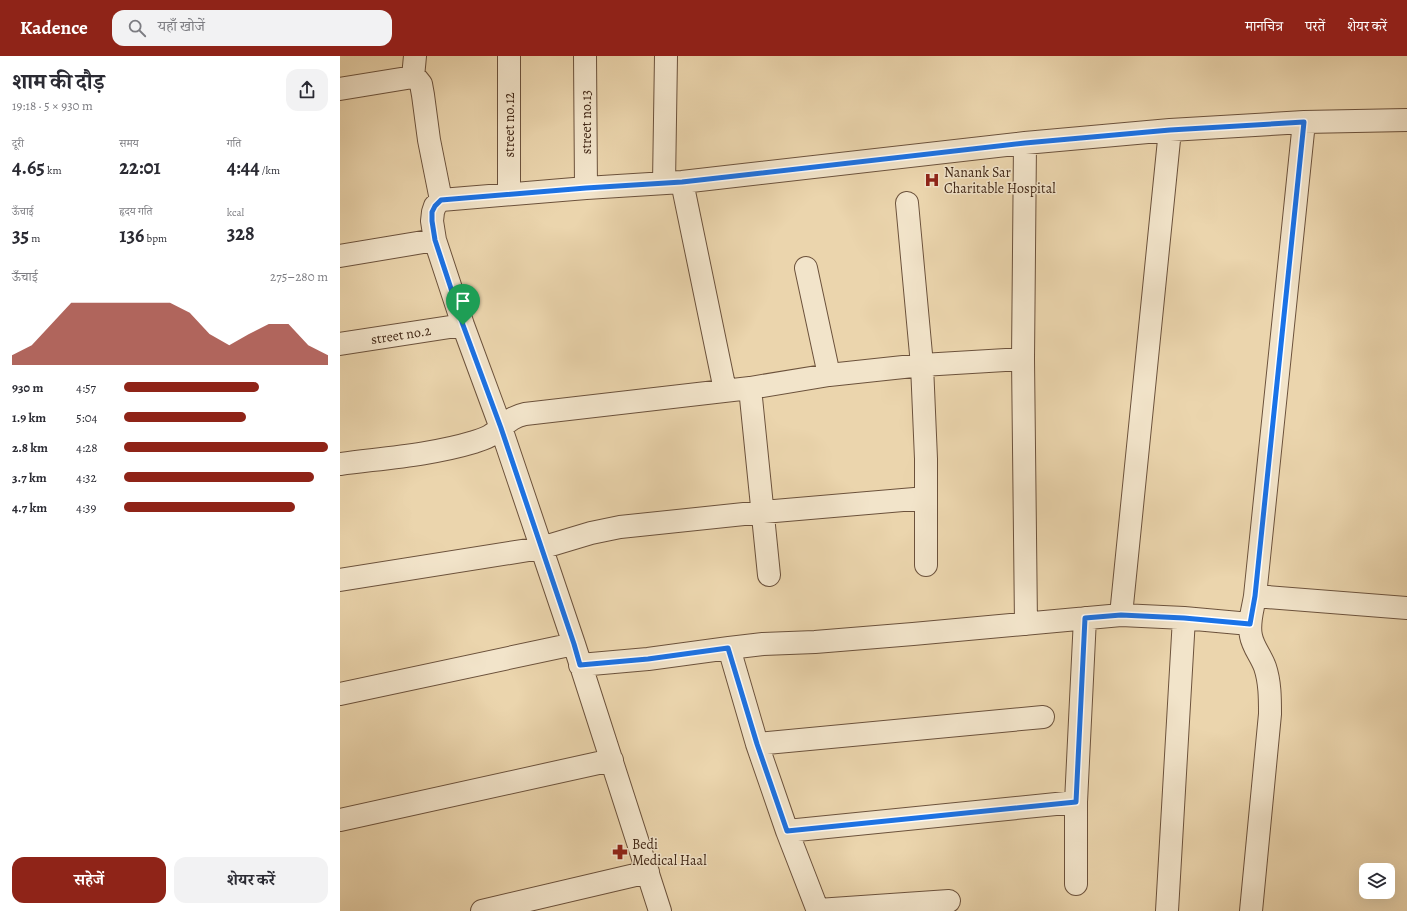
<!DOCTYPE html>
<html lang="hi">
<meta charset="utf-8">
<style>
body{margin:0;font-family:Alegreya,"Noto Serif Devanagari",serif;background:#f2f2f3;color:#2b2b33;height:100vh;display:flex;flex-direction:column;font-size:15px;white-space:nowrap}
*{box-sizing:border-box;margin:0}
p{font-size:13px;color:#7c7c81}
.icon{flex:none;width:22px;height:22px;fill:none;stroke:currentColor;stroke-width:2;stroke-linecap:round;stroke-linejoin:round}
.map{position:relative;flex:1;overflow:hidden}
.side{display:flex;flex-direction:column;background:#fff;width:340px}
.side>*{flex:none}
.controls{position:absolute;left:1019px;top:807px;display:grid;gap:8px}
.controls a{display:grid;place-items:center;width:36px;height:36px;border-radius:8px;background:#fff;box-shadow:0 4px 16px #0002;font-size:20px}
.pin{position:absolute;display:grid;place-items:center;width:34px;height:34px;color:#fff;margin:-41px -17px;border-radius:50% 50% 50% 0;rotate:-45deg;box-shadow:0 0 4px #0007}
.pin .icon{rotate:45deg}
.round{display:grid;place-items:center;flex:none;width:42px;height:42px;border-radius:12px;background:#f2f2f3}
.head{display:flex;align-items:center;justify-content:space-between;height:68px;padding:0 12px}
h1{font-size:22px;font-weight:700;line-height:30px}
.figures{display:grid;grid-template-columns:repeat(3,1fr);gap:6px;height:68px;padding:4px 12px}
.figures div{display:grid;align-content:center}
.figures b{font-size:20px;font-weight:700}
.figures small{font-size:11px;font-weight:400}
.figures p{font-size:11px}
.chart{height:112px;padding:8px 12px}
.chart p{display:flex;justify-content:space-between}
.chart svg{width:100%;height:72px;margin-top:4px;fill:#8f2418;opacity:.7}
.button{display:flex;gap:8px;margin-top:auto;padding:8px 12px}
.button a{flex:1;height:46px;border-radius:12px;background:#8f2418;color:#fff;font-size:16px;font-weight:700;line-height:46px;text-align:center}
.button a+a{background:#f2f2f3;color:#2b2b33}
ul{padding:0 12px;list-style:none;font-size:13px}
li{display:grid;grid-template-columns:64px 48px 1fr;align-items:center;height:30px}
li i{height:10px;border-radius:5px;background:#8f2418}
header{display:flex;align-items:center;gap:24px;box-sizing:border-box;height:56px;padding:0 20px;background:#8f2418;color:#fff}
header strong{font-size:19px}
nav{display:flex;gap:22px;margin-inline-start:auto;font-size:14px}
.search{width:280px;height:36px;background:#f2f2f3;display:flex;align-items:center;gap:10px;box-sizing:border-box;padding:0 14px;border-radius:12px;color:#7c7c81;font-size:15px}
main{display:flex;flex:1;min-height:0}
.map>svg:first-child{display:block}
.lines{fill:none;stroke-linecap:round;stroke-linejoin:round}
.minor-casing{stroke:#6c523c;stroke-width:24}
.minor{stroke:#f2e4ca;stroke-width:22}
.route-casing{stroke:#fff;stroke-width:8}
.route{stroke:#1a73e8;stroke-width:5}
.labels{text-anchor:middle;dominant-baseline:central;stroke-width:3;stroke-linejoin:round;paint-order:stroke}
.street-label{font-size:14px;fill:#412716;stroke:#f2e4ca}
.poi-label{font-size:14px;fill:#412716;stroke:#f2e4ca;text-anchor:start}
</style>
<header>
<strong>Kadence</strong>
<div class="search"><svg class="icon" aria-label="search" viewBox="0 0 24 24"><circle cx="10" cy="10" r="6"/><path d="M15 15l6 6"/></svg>यहाँ खोजें</div>
<nav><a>मानचित्र</a><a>परतें</a><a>शेयर करें</a></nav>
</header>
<main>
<section class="side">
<div class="head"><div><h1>शाम की दौड़</h1><p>19:18 · 5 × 930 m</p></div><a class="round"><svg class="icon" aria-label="share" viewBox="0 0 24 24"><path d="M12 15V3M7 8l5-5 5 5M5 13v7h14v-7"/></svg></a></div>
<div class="figures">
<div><p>दूरी</p><b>4.65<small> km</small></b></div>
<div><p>समय</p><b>22:01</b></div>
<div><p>गति</p><b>4:44<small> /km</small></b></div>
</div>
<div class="figures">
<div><p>ऊँचाई</p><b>35<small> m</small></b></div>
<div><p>हृदय गति</p><b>136<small> bpm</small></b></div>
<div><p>kcal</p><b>328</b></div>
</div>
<div class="chart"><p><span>ऊँचाई</span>275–280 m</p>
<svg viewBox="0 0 160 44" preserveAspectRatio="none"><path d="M0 44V38L10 32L20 19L30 6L40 6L50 6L60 6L70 6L80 6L90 12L100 25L110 32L120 25L130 19L140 19L150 32L160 38V44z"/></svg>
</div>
<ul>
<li><b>930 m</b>4:57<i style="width:66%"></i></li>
<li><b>1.9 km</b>5:04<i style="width:60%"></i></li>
<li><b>2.8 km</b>4:28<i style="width:100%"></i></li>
<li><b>3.7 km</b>4:32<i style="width:93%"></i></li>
<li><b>4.7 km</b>4:39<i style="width:84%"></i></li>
</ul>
<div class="button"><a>सहेजें</a><a>शेयर करें</a></div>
</section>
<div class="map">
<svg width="1067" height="855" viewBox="0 0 1067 855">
<rect width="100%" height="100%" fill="#ebd5ad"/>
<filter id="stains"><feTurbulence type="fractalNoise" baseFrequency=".005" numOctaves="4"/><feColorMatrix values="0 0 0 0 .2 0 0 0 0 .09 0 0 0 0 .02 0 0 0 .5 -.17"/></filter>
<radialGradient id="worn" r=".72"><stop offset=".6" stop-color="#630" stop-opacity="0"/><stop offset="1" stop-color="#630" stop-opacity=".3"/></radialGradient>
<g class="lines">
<!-- minor casing -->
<g class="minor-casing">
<path id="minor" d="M169,0V138
M245,0L246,132
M73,21L75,0
M0,33L73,21L77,23L81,28L83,39L89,84L101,144
M685,87L683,303L686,568
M342,126L385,334
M324,127L326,0
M567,147L582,309L586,403V509
M0,200L95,184
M466,212L489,319
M0,288L123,269
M410,332L429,519
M0,408C45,402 91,399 134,386C140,384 147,382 151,379C165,371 167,362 185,358L410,332L489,319L582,309L683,303
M0,524L201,492L251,477L280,471L423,456L586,442
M915,540L1067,552
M781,559L830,74
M240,609L308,603L389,592
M0,638L234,588
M417,688L703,661
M0,764L272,704
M447,775L736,746
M736,828V746L745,562
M478,854L609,845
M142,855L308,816
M320,855L234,588L161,372L123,269L95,184L92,165L93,156L95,150L101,144L246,132L342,126L685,87L830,74L964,66L1067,64
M478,855L447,775L417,688L389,592L423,588L475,586L573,578L781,559L844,562L910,568
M827,855L844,562
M911,855L930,658C930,642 930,626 925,611C921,600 913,591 911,580C908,567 913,553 915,540L964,66"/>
</g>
<!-- minor -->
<use href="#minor" class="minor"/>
</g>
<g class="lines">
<!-- route casing -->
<g class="route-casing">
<path id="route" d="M964,66L915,540L910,568L844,562L781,559L745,562L736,746L447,775L417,688L388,592L308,603L240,609L234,588L161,372L123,269L95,184L92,165V156L95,150L101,144L246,132L342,126L685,87L830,74Z"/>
</g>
<!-- route -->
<use href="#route" class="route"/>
</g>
<!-- icons -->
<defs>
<g id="hospital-bare" transform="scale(1.2)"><path d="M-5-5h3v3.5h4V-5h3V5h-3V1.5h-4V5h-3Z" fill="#8f2418" stroke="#f2e4ca" stroke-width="2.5" paint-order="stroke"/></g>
<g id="pharmacy-bare" transform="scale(1.2)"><path d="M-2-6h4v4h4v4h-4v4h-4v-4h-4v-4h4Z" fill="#8f2418" stroke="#f2e4ca" stroke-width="2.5" paint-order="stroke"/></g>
</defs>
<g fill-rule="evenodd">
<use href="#hospital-bare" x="592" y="124"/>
<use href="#pharmacy-bare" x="280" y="796"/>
</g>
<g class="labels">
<!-- street labels -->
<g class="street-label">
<text transform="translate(246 66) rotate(-90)">street no.13</text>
<text transform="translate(169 69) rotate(-90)">street no.12</text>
<text transform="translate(61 279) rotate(-9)">street no.2</text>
</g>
<!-- poi labels -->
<g class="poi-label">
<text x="604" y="116">Nanank Sar<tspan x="604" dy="16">Charitable Hospital</tspan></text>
<text x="292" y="788">Bedi<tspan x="292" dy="16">Medical Haal</tspan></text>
</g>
</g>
<rect width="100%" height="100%" filter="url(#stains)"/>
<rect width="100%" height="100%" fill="url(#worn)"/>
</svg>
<div class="controls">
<a><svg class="icon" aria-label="layers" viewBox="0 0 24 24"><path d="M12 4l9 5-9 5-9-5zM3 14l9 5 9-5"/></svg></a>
</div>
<div class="pin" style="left:123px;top:269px;background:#1e9e55"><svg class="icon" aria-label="arrive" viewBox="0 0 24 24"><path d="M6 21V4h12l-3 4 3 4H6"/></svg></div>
</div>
</main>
